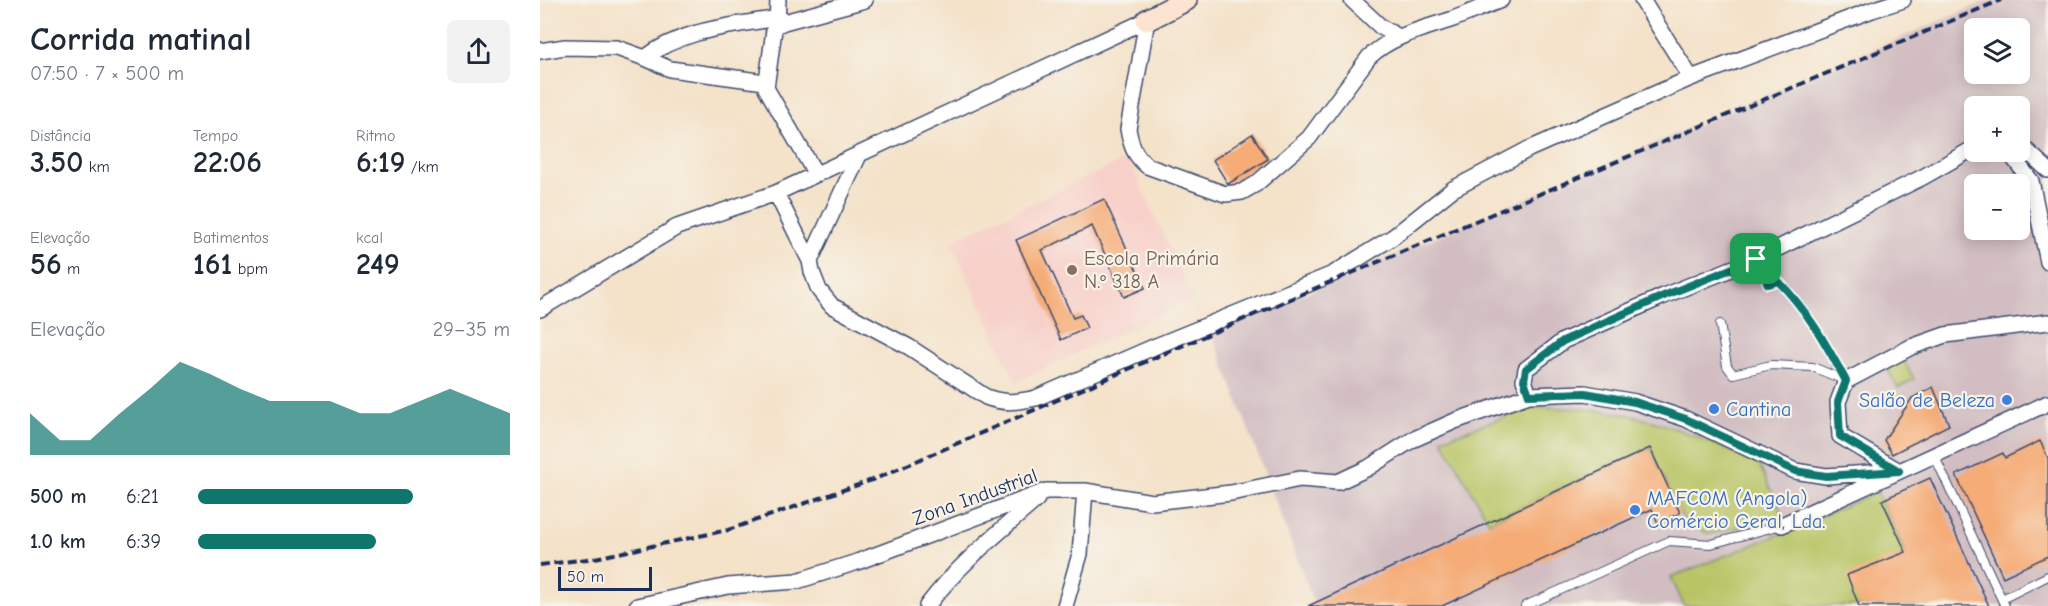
<!DOCTYPE html>
<html lang="pt">
<meta charset="utf-8">
<style>
body{margin:0;font-family:"Comic Neue",sans-serif;background:#f2f2f3;color:#1f2937;height:100vh;display:flex;flex-direction:column;font-size:22px;white-space:nowrap}
*{box-sizing:border-box;margin:0}
p{font-size:20px;color:#747a83}
.icon{flex:none;width:33px;height:33px;fill:none;stroke:currentColor;stroke-width:2;stroke-linecap:round;stroke-linejoin:round}
.map{position:relative;flex:1;overflow:hidden}
.panel{display:flex;flex-direction:column;background:#fff;width:540px}
.panel>*{flex:none}
.fabs{position:absolute;left:1424px;top:18px;display:grid;gap:12px}
.fabs a{display:grid;place-items:center;width:66px;height:66px;border-radius:9px;background:#fff;box-shadow:0 3px 15px #0003;font-size:30px}
.scale{position:absolute;left:18px;bottom:15px;width:94px;box-sizing:border-box;padding-left:6px;border:3px solid #1b2f5e;border-top:0;font-size:16px;line-height:21px;white-space:nowrap;color:#1b2f5e;-webkit-text-stroke:4px #f7f3e8;paint-order:stroke}
.pin{position:absolute;display:grid;place-items:center;width:51px;height:51px;color:#fff;margin:-26px;border-radius:12px;box-shadow:0 3px 9px #0006}
.round{display:grid;place-items:center;flex:none;width:63px;height:63px;border-radius:9px;background:#f2f2f3}
.overview{display:flex;align-items:center;justify-content:space-between;height:102px;padding:0 30px}
h1{font-size:33px;font-weight:700;line-height:45px}
.metrics{display:grid;grid-template-columns:repeat(3,1fr);gap:9px;height:102px;padding:6px 30px}
.metrics div{display:grid;align-content:center}
.metrics b{font-size:30px;font-weight:700}
.metrics small{font-size:16px;font-weight:400}
.metrics p{font-size:16px}
.chart{height:168px;padding:12px 30px}
.chart p{display:flex;justify-content:space-between}
.chart svg{width:100%;height:108px;margin-top:6px;fill:#0f766e;opacity:.7}
ul{padding:0 30px;list-style:none;font-size:20px}
li{display:grid;grid-template-columns:96px 72px 1fr;align-items:center;height:45px}
li i{height:15px;border-radius:8px;background:#0f766e}
main{display:flex;flex:1;min-height:0}
.map>svg:first-child{display:block}
.built{fill:#f7d0ca}
.industrial{fill:#d2bec2;fill-rule:evenodd}
.green{fill:#b8c566;stroke:#6a7a62;stroke-width:1.5}
.building{fill:#f5ac77}
.lines{fill:none;stroke-linecap:round;stroke-linejoin:round}
.lane-casing{stroke:#3c4a6e;stroke-width:10}
.street-casing{stroke:#3c4a6e;stroke-width:18}
.secondary-casing{stroke:#3c4a6e;stroke-width:24}
.lane{stroke:#fff;stroke-width:8}
.street{stroke:#fff;stroke-width:15}
.secondary{stroke:#fde4d0;stroke-width:21}
.rail{stroke:#1b2f5e;stroke-width:4;stroke-dasharray:9 4.5;stroke-linecap:butt}
.route-casing{stroke:#fff;stroke-width:12}
.route{stroke:#0f766e;stroke-width:8}
.education-dot{fill:#8d6e63;stroke:#f7f3e8;stroke-width:2}
.shop-dot{fill:#3f7fe0;stroke:#f7f3e8;stroke-width:2}
.labels{text-anchor:middle;dominant-baseline:central;stroke-width:4.5;stroke-linejoin:round;paint-order:stroke}
.education-label{font-size:20px;fill:#785e54;stroke:#f7f3e8;text-anchor:start}
.shop-label{font-size:20px;fill:#366cbe;stroke:#f7f3e8;text-anchor:start}
.street-label{font-size:20px;fill:#1b2f5e;stroke:#f7f3e8}
</style>
<main>
<section class="panel">
<div class="overview"><div><h1>Corrida matinal</h1><p>07:50 · 7 × 500 m</p></div><a class="round"><svg class="icon" aria-label="share" viewBox="0 0 24 24"><path d="M12 15V3M7 8l5-5 5 5M5 13v7h14v-7"/></svg></a></div>
<div class="metrics">
<div><p>Distância</p><b>3.50<small> km</small></b></div>
<div><p>Tempo</p><b>22:06</b></div>
<div><p>Ritmo</p><b>6:19<small> /km</small></b></div>
</div>
<div class="metrics">
<div><p>Elevação</p><b>56<small> m</small></b></div>
<div><p>Batimentos</p><b>161<small> bpm</small></b></div>
<div><p>kcal</p><b>249</b></div>
</div>
<div class="chart"><p><span>Elevação</span>29–35 m</p>
<svg viewBox="0 0 160 44" preserveAspectRatio="none"><path d="M0 44V27L10 38L20 38L30 27L40 17L50 6L60 11L70 17L80 22L90 22L100 22L110 27L120 27L130 22L140 17L150 22L160 27V44z"/></svg>
</div>
<ul>
<li><b>500 m</b>6:21<i style="width:69%"></i></li>
<li><b>1.0 km</b>6:39<i style="width:57%"></i></li>
</ul>
</section>
<div class="map">
<svg width="1508" height="606" viewBox="0 0 1508 606">
<rect width="100%" height="100%" fill="#f7f3e8"/>
<filter id="ink" filterUnits="userSpaceOnUse"><feTurbulence type="fractalNoise" baseFrequency=".0167" numOctaves="2"/><feDisplacementMap in="SourceGraphic" scale="12" xChannelSelector="R" yChannelSelector="G"/><feConvolveMatrix kernelMatrix="1 2 1 2 8 2 1 2 1" color-interpolation-filters="sRGB"/></filter>
<filter id="wash" filterUnits="userSpaceOnUse"><feTurbulence type="fractalNoise" baseFrequency=".008" numOctaves="4" result="noise"/><feDisplacementMap in="SourceGraphic" scale="24" xChannelSelector="R" yChannelSelector="G"/><feGaussianBlur stdDeviation="1.35" result="paint"/><feColorMatrix in="noise" values="0 0 0 0 0 0 0 0 0 0 0 0 0 0 0 0 0 1.4 0 .05"/><feComposite in="paint" operator="in"/></filter>
<g filter="url(#wash)">
<rect width="100%" height="100%" fill="#f4e2c9"/>
<!-- built -->
<path class="built" d="M588,158L653,299L476,382L411,241Z"/>
<!-- industrial -->
<path class="industrial" d="M1449,0H1508V606H775L672,333ZM1434,28H1479V74H1434ZM1434,106H1479V152H1434ZM1434,184H1479V230H1434Z"/>
<!-- green -->
<path class="green" d="M1363,359L1374,379L1358,388L1347,368Z
M993,407C1017,408 1040,408 1063,411C1118,417 1168,441 1218,463L1244,517L1171,534C1157,530 1148,525 1140,513L1110,448L949,522L902,439Z
M1337,492L1390,606H1144L1131,577L1248,531Z"/>
<g id="blocks">
<!-- building -->
<path class="building" d="M712,134L728,159L688,184L673,160Z
M564,199L605,288L584,297L552,226L502,250L533,318L541,315L547,328L521,340L476,240Z
M1393,387L1409,425L1352,454L1344,440L1372,398Z
M1500,441L1508,458V556L1463,577L1416,475L1463,453L1465,458Z
M1110,448L1140,513L1118,523L1112,509L902,606H768Z
M1390,478L1449,606H1319L1307,575L1366,552L1342,500Z"/>
</g>
</g>
<g filter="url(#ink)">
<use href="#blocks" fill-opacity="0" stroke="#3c4a6e" stroke-width="1.5"/>
<g class="lines">
<!-- lane casing -->
<g class="lane-casing">
<path id="lane" d="M1180,324L1187,366L1193,374L1231,365L1273,367L1306,381C1286,344 1268,311 1238,281L1228,284L1216,259
M1394,455L1465,606
M1462,599L1508,576
M985,606L1129,541L1171,544L1242,525"/>
</g>
<!-- street casing -->
<g class="street-casing">
<path id="street" d="M812,0L841,27L859,37
M1102,0L1151,78
M607,20L588,129C591,145 594,155 607,166L685,194L702,192L716,184L769,138L829,57C852,35 884,29 913,19C929,13 945,6 961,0
M237,25L238,0
M0,51L25,47L77,48L105,58L130,69L225,82
M105,58C141,29 194,26 237,18
M1479,148L1487,151L1508,170
M1469,152L1491,181L1508,262
M275,173L226,88L234,30L237,25L244,22L325,0
M236,193L270,261L272,272L279,290L292,306L369,347L446,397C464,404 478,402 496,398L616,346L793,274L853,237L913,189L989,149L1151,78L1332,10L1363,0
M270,261L319,155
M0,309L137,227L236,193L607,20
M989,395L984,380L986,369L1023,341L1126,295L1216,259L1383,177L1434,148
M1359,471L1300,436L1298,402L1306,381L1371,347L1405,335L1508,322
M1242,525L1508,403
M97,606L188,586L257,581L317,562L506,491H545L612,502L691,493L760,479L798,482L828,468L872,440L915,421L989,395L1045,393L1095,402L1146,419L1255,471L1286,476L1359,471
M387,606C418,565 458,533 497,499
M525,606L540,554L545,491"/>
</g>
<!-- secondary casing -->
<g class="secondary-casing">
<path id="secondary" d="M607,20L646,0"/>
</g>
<!-- lane -->
<use href="#lane" class="lane"/>
<!-- street -->
<use href="#street" class="street"/>
<!-- secondary -->
<use href="#secondary" class="secondary"/>
<!-- rail -->
<path class="rail" d="M0,565L55,558L188,530L335,479L771,290L1461,0"/>
</g>
</g>
<g class="lines" filter="url(#ink)">
<!-- route casing -->
<g class="route-casing">
<path id="route" d="M1216,259L1228,284L1238,281C1268,311 1286,344 1306,381L1298,402L1300,436L1359,471L1286,476L1255,471L1146,419L1095,402L1045,393L989,395L984,380L986,369L1023,341L1126,295Z"/>
</g>
<!-- route -->
<use href="#route" class="route"/>
</g>
<!-- markers -->
<circle class="education-dot" cx="532" cy="270" r="6"/>
<g class="shop-dot">
<circle cx="1467" cy="400" r="6"/>
<circle cx="1174" cy="409" r="6"/>
<circle cx="1095" cy="510" r="6"/>
</g>
<g class="labels">
<!-- education labels -->
<g class="education-label">
<text x="544" y="258">Escola Primária<tspan x="544" dy="23">N.º 318 A</tspan></text>
</g>
<!-- shop labels -->
<g class="shop-label">
<text x="1455" y="400" text-anchor="end">Salão de Beleza</text>
<text x="1186" y="409">Cantina</text>
<text x="1107" y="498">MAFCOM (Angola)<tspan x="1107" dy="23">Comércio Geral, Lda.</tspan></text>
</g>
<!-- street labels -->
<g class="street-label">
<text transform="translate(435 497) rotate(-20)">Zona Industrial</text>
</g>
</g>
</svg>
<div class="fabs">
<a><svg class="icon" aria-label="layers" viewBox="0 0 24 24"><path d="M12 4l9 5-9 5-9-5zM3 14l9 5 9-5"/></svg></a>
<a>+</a>
<a>−</a>
</div>
<div class="scale">50 m</div>
<div class="pin" style="left:1216px;top:259px;background:#1e9e55"><svg class="icon" aria-label="arrive" viewBox="0 0 24 24"><path d="M6 21V4h12l-3 4 3 4H6"/></svg></div>
</div>
</main>
